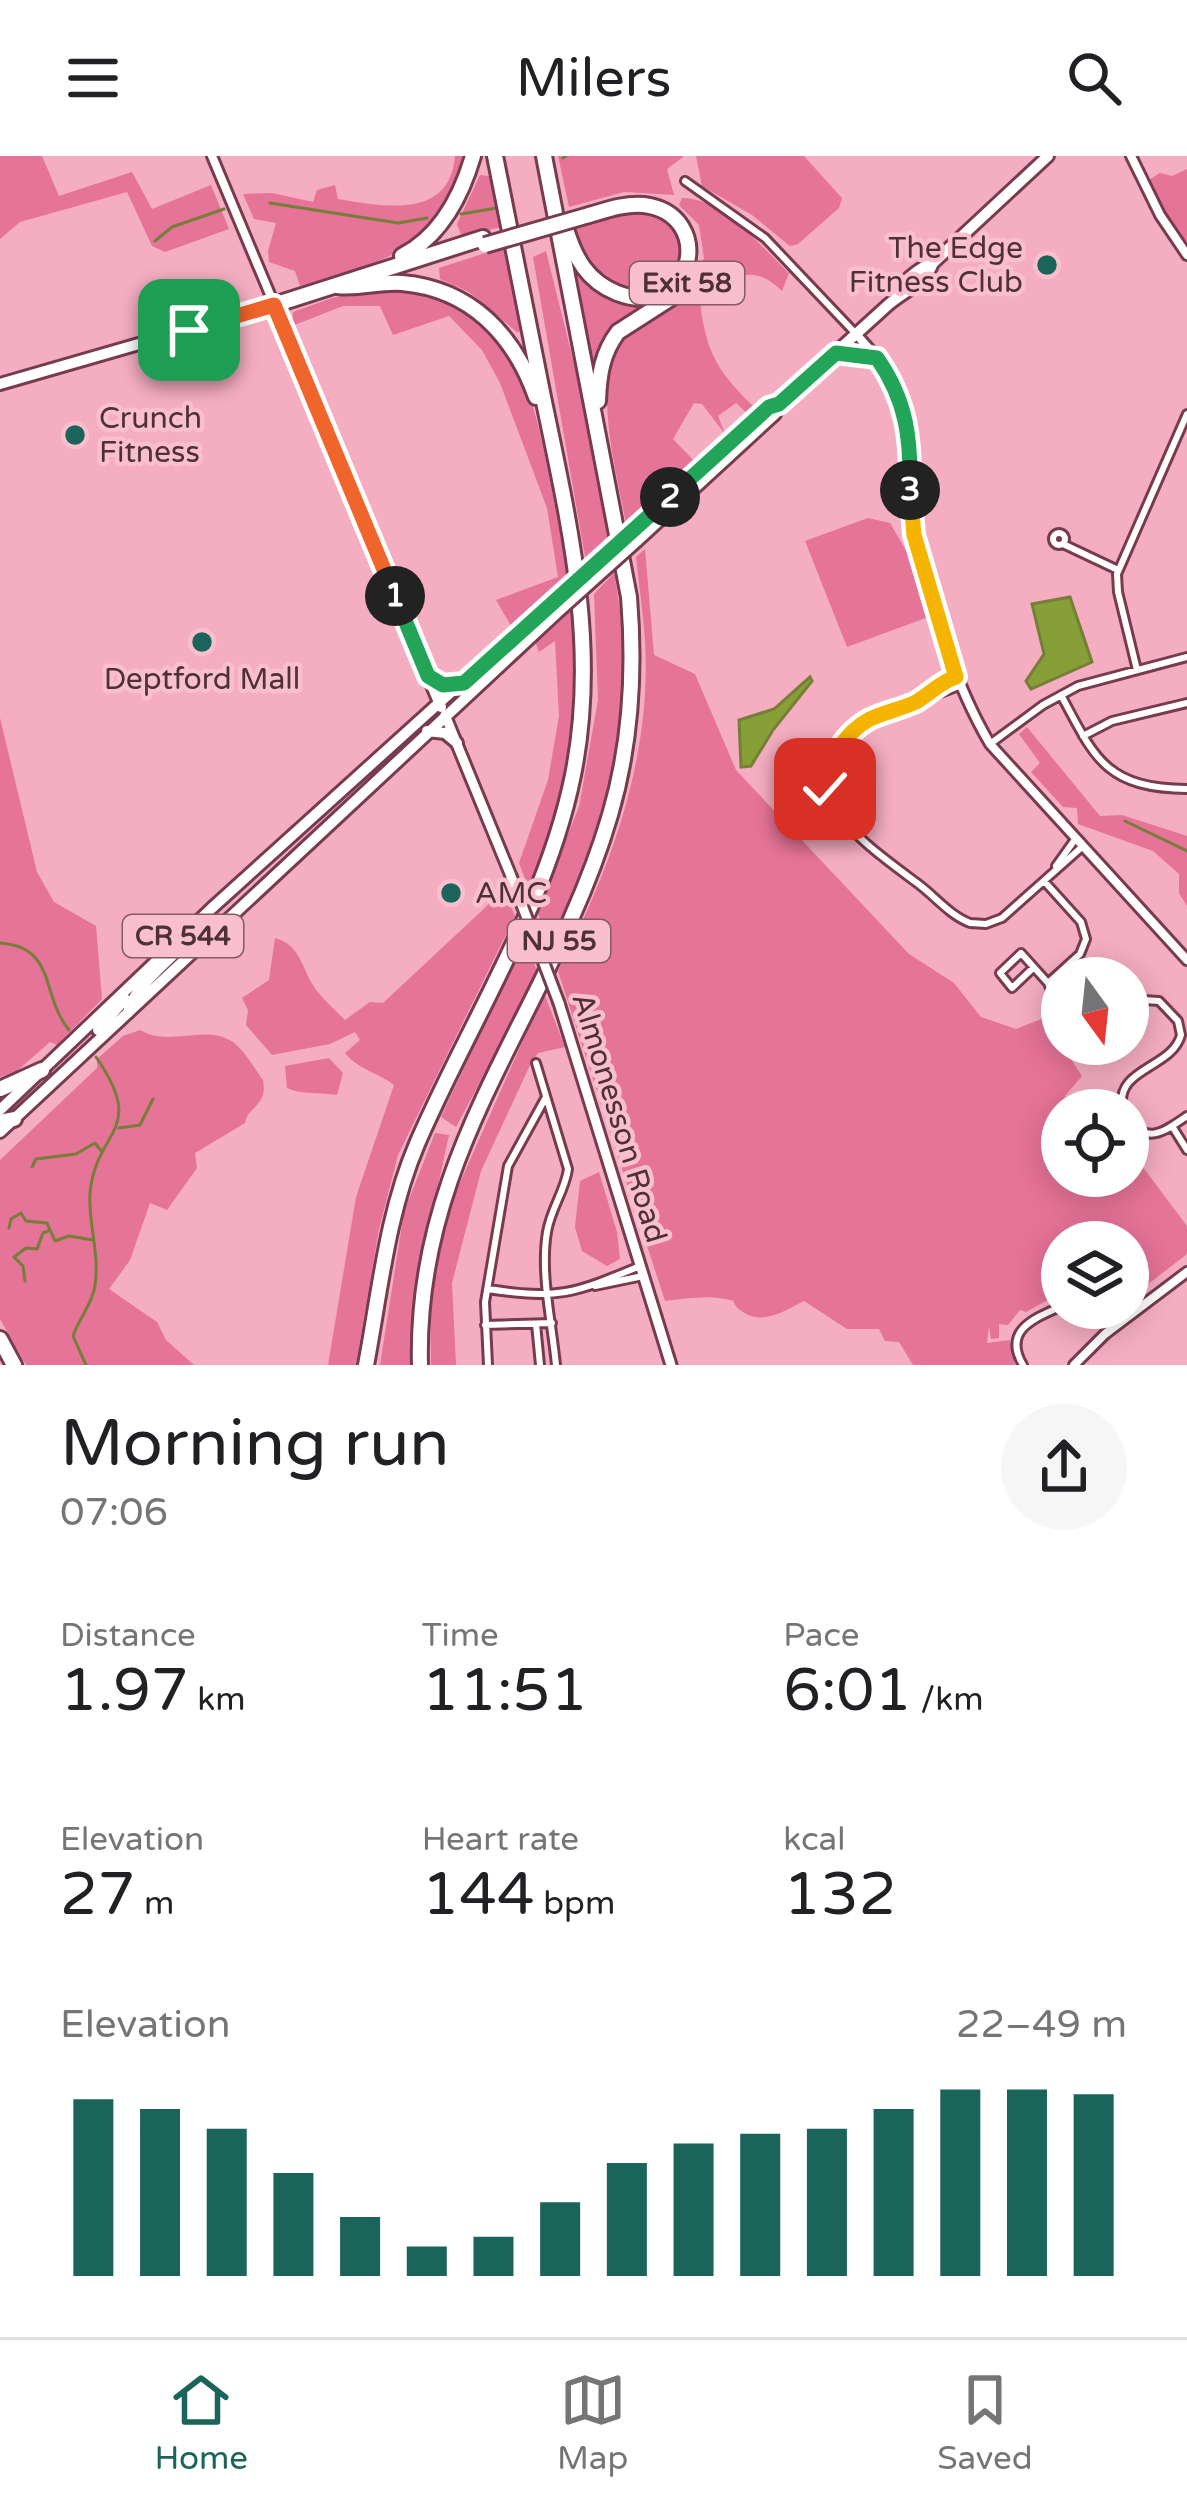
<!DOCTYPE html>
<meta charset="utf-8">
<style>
body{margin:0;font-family:"Varela Round",sans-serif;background:#f6f6f6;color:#202124;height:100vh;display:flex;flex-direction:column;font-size:45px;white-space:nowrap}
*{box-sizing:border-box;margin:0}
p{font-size:39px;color:#757577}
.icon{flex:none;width:66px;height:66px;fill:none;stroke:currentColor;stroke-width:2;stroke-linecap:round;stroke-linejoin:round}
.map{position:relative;height:1209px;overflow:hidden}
.drawer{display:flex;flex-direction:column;background:#fff;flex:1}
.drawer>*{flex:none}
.needle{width:78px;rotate:165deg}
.fabs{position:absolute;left:1041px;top:801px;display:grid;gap:24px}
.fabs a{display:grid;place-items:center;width:108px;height:108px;border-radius:50%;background:#fff;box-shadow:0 6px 30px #0003;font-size:60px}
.pin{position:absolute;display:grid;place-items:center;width:102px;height:102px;color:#fff;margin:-51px;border-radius:24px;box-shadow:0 6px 18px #0006}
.km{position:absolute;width:60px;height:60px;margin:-30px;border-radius:50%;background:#222;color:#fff;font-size:33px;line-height:60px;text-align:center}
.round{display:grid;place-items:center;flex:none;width:126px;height:126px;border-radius:63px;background:#f6f6f6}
.summary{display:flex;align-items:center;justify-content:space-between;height:204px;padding:0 60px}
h1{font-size:66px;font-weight:600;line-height:90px}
.stats{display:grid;grid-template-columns:repeat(3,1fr);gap:18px;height:204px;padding:12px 60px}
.stats div{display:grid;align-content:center}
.stats b{font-size:60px;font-weight:600}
.stats small{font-size:33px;font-weight:400}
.stats p{font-size:33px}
.chart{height:336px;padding:24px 60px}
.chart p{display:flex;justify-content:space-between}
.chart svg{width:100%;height:216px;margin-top:12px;stroke:#1b6459;stroke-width:6}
header{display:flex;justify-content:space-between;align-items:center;height:156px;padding:0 60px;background:#fff;font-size:54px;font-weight:600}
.tab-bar{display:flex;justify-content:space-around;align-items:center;height:168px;border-top:3px solid #e0e0e0;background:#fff;font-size:33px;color:#757577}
.tab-bar a{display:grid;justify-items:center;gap:6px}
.tab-bar .on{color:#1b6459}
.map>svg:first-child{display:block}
.green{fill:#e67398}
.water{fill:#879f37;stroke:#767e37;stroke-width:3}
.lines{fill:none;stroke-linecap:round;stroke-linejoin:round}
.stream{stroke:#767e37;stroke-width:3}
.minor-casing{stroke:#773b4e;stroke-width:12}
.tertiary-casing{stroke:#773b4e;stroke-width:14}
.secondary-casing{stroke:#773b4e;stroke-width:15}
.primary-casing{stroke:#773b4e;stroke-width:16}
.motorway-casing{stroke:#773b4e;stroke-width:20}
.minor{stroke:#fff;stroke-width:6}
.tertiary{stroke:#fff;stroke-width:8}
.secondary{stroke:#fff;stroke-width:9}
.primary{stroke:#fff;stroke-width:10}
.motorway{stroke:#fff;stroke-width:14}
.secondary-bridge-casing{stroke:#773b4e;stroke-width:15;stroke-linecap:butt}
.primary-bridge-casing{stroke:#773b4e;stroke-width:16;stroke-linecap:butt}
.motorway-bridge-casing{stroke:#773b4e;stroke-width:20;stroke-linecap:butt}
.secondary-bridge{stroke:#fff;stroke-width:9}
.primary-bridge{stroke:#fff;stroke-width:10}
.motorway-bridge{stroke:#fff;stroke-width:14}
.split-1-casing{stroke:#fff;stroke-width:24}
.split-2-casing{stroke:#fff;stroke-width:24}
.split-3-casing{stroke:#fff;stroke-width:24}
.split-4-casing{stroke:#fff;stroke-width:24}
.split-1{stroke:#f0652b;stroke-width:15}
.split-2{stroke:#22a559;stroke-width:15}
.split-3{stroke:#22a559;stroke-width:15}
.split-4{stroke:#f5b400;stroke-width:15}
.poi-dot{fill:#1b6459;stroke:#f9bfce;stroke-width:4.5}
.labels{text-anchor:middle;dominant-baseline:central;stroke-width:9;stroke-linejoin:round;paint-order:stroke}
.shield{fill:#f9bfce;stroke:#815b65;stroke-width:3}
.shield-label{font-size:27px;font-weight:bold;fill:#4d3038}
.poi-label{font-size:30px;fill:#4d3038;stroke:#f9bfce;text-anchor:start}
.street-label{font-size:30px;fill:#4d3038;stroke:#f9bfce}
</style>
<header><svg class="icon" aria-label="menu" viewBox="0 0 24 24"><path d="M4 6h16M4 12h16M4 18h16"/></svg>Milers<svg class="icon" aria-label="search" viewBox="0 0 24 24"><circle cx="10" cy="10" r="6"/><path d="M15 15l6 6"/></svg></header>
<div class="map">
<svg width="1187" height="1209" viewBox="0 0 1187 1209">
<rect width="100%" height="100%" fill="#f5adc1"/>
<!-- green -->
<path class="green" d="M0,0H42L59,40L132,16L152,53L211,29L229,73L165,96L152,90L127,36L20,66L0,83Z
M455,0H463C438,100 387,102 300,130L295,115L269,106L268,95L276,67L254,63L243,38L272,37L313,46L317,34L335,29L338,43C381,50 450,65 455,0Z
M558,0H683V1L667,13L674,39L624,36L569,51Z
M696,0H804L842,42L839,52L798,88L790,90L752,59L702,30Z
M1187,13V92L1163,58L1147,25L1160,17L1172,20Z
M480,19L489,20L501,71L462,81L457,68Z
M682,42C723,42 761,91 789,117L782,135C751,105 731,121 700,145C706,199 719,217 757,254L750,260L736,247L718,260L725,278L702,248L694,247L673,283L697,308L626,368C615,308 597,248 614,188L676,149L697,125L704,102L699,69L679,49Z
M632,54C757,73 613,215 573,71Z
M507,90L520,174L518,177L469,136L440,123L439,112Z
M546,95L580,232L611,384L586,406L533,101Z
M570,95L584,119L660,144L626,164L595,215Z
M383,133C434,136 482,152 511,197C541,244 556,364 569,423L513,473L496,444L558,421L547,352L500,227L482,194L449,160L393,179L380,150H343L292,170L293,156L332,142Z
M868,362L890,367L912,405L931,460L847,491L805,385Z
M645,393L654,499L695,518L736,614L909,798L954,827L981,861L1016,873L1044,862L1082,920L1065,940L1075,954H1062V1020H1128V1005L1136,1002L1187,1070V1098L1134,1139L1128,1131V1086H1062V1136L1026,1156L1020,1154L1008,1169L999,1168V1182L991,1183L989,1170L987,1187L1010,1184L1015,1209H913L899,1186L885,1185L879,1173H847L804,1145C784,1155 762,1171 740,1154C728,1144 741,1146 725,1143C706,1139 684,1143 665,1145L558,815C611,713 652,601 645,485C643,457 639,429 636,401Z
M614,417C623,464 629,534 622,582C613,654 578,724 550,791L537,755L579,651L598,544L594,438Z
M577,450L571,591L554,667L530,736L519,707L548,624L559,560L555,485L539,496L535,485Z
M0,562L37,716L54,746L96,770L102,843L57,889L50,886L17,915L0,921Z
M1027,571L1100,660L1122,659L1187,680V750L1179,737V718L1153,695L1078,668L1077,652L1063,651L1031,616L1040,607L1019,578Z
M504,734L515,760L398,999L379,1073L356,1209H328L356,1041L394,929C379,917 357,913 345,897L360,884L355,876L330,888L272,899L246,869L248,854L242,842L269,824L275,782C302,789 302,816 317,835C325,845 336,855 345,864L370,846L383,847Z
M525,782L538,818L456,971L441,961Z
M544,837L565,891L538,897L531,907L481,1015L452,1127L456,1209H431L430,1131L447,1056Z
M140,874C170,892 205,867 233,886C245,895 254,912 263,924C268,951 248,949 245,967L195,997L197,1012L167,1054L150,1047L130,1104L109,1133L157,1166L166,1184L194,1209H26L0,1163V1004L97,912V903L123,880Z
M329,902L343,917L337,939C320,936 302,939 287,932L285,910Z
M435,977L449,979L414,1140L410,1209H380L404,1056Z
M599,1016L617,1076L620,1103L607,1110L582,1095L575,1071L580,1025Z"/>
<!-- water -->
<path class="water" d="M1070,441L1092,506L1031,533L1026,525L1044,498L1032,448Z
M810,521L812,525L773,574L751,610L741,611L739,564L774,553Z"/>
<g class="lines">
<!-- stream -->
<path class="stream" d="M563,2L566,0
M270,47L398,67L427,62
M461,58L497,52
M155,85L172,71L224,53
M1125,665L1187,695
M0,787C57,791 40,838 69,874
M119,972L140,969L153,943
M32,1011L36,1003L76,998L95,987L102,996
M9,1072L11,1063L21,1057L26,1065L47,1067L55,1085L69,1080L93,1084
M25,1125L23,1110L14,1101L26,1092L37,1093L43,1077L48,1075
M86,1209L73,1180C79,1162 92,1149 95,1130C100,1098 88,1068 90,1037C96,972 148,976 96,901"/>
<!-- minor casing -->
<g class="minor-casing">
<path id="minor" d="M685,25L765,82L856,178
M1053 383a6 6 0 1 1 12 0a6 6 0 1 1-12 0Z
M1063,388L1118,414
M1137,514L1118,436L1117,418L1187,258
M959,530L869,564C777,629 858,683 917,727C935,740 949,759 970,767L986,768L1002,762L1083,690
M1061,539C1095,603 1106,632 1187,633
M924,540L956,521
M1083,580L1112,565L1187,547
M990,588L1043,549L1078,530L1187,501
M1056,710L1076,682
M1044,725L1081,766L1086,783L1080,798L1048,827
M1033,812L1012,832L1000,817L1021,797L1048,827L1062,864
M536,907L568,1013C565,1035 551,1052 547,1076C540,1117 552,1167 556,1209
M1123,954C1113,912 1172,913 1181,879L1178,865L1159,845L1143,844L1128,852
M1128,962C1146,990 1165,975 1187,960
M1172,970L1187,994
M595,1130L643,1120
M488,1133C560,1144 575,1137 640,1110
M1128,1139L1138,1153
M536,1168L540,1209
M485,1169L552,1167
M488,1209L485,1146L508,1010L546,941
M1023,1209C1002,1174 1035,1162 1062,1150"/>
</g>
<!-- tertiary casing -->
<g class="tertiary-casing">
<path id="tertiary" d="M212,0L274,148
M1131,0L1160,59L1187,99
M856,178C890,213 911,253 911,303C911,327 909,353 914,377C931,449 953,525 990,588L1187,804
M1074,1209L1105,1178L1187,1116"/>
</g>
<!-- secondary casing -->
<g class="secondary-casing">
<path id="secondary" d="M445,559L511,720
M559,847L671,1209"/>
</g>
<!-- primary casing -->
<g class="primary-casing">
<path id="primary" d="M896,142C900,127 918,112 933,107L1048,0
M836,197L877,202
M0,228L274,149L441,551
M636,372L769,251L779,248L888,149C904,135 925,128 933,107
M637,385L775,258L779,248
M427,575L445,577L457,587
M128,857C130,833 176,800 193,778
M98,874L125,843
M0,954L212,752L553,444
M0,976L559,455"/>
</g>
<!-- motorway casing -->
<g class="motorway-casing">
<path id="motorway" d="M566,73C575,102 587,125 617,137C694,166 717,58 644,49C626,47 606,54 589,59
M402,100C441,80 461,41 473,0
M337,130C359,133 380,125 402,127C471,133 514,179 536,241
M274,149L483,82
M598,245C599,219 602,197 618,176L674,140
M0,933L42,914
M0,966L14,963
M0,1183L14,1209
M366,1209C380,1135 387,1058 417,988C469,867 547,749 573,619C599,491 569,367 543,241C527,161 511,80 495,0
M420,1209C414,992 553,854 610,659C631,588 635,514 629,441L544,0"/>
</g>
<!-- minor -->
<use href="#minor" class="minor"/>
<!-- tertiary -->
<use href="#tertiary" class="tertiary"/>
<!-- secondary -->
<use href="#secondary" class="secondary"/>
<!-- primary -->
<use href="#primary" class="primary"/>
<!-- motorway -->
<use href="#motorway" class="motorway"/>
<!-- secondary-bridge casing -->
<g class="secondary-bridge-casing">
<path id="secondary-bridge" d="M511,720L559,847"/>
</g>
<!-- primary-bridge casing -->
<g class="primary-bridge-casing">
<path id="primary-bridge" d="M553,444L636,372
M559,455L637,385"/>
</g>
<!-- motorway-bridge casing -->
<g class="motorway-bridge-casing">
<path id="motorway-bridge" d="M485,89L589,59"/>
</g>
<!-- secondary-bridge -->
<use href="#secondary-bridge" class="secondary-bridge"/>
<!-- primary-bridge -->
<use href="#primary-bridge" class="primary-bridge"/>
<!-- motorway-bridge -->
<use href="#motorway-bridge" class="motorway-bridge"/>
</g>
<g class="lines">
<!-- split-1 casing -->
<g class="split-1-casing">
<path id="split-1" d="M189,174L274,149L395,440"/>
</g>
<!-- split-2 casing -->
<g class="split-2-casing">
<path id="split-2" d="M395,440L428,520L443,529L464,527L670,341"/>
</g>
<!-- split-3 casing -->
<g class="split-3-casing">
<path id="split-3" d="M670,341L769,251L779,248L836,197L877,202C907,245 911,283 910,334"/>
</g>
<!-- split-4 casing -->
<g class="split-4-casing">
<path id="split-4" d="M825,633C823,608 847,575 870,563C885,556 901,553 916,546C930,538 940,526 956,521L914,379L910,334"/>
</g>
<!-- split-1 -->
<use href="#split-1" class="split-1"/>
<!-- split-2 -->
<use href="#split-2" class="split-2"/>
<!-- split-3 -->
<use href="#split-3" class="split-3"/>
<!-- split-4 -->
<use href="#split-4" class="split-4"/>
</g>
<!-- markers -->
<g class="poi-dot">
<circle cx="1047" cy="109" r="12"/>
<circle cx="75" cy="279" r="12"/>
<circle cx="202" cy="486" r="12"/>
<circle cx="451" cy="737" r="12"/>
</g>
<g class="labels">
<!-- shield labels -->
<g class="shield">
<rect x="630" y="106" width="114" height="42" rx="9"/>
<rect x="123" y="759" width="120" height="42" rx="9"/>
<rect x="508" y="764" width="102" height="42" rx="9"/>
</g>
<g class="shield-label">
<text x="687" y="127">Exit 58</text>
<text x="183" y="780">CR 544</text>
<text x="559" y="785">NJ 55</text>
</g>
<!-- poi labels -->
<g class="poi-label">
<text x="1023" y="92" text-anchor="end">The Edge<tspan x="1023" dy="34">Fitness Club</tspan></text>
<text x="99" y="262">Crunch<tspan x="99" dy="34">Fitness</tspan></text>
<text x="202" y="523" text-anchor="middle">Deptford Mall</text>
<text x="475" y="737">AMC</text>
</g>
<!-- street labels -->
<g class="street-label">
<text transform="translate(619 962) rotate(73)">Almonesson Road</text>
</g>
</g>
</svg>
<div class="fabs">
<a><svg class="needle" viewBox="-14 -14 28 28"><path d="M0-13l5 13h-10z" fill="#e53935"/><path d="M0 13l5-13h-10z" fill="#757577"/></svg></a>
<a><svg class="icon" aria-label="locate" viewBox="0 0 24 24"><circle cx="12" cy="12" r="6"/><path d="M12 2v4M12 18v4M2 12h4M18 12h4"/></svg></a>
<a><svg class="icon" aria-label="layers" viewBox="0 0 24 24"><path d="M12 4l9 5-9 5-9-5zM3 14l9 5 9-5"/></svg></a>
</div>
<div class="pin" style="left:189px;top:174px;background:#1e9e55"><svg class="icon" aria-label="arrive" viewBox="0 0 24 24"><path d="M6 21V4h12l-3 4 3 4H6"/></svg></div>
<div class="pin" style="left:825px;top:633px;background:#d93025"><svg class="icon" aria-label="check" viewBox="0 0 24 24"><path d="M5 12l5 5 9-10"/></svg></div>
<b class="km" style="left:395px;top:440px">1</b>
<b class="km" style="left:670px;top:341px">2</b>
<b class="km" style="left:910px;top:334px">3</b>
</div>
<section class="drawer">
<div class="summary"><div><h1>Morning run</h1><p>07:06</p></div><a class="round"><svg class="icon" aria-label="share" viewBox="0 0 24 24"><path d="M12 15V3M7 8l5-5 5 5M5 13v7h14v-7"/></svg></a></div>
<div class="stats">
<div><p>Distance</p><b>1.97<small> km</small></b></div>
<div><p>Time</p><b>11:51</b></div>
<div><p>Pace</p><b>6:01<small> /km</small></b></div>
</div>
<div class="stats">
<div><p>Elevation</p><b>27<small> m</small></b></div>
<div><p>Heart rate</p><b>144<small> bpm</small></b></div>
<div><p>kcal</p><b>132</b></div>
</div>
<div class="chart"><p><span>Elevation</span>22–49 m</p>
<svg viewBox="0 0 160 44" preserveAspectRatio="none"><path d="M5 44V8M15 44V10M25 44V14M35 44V23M45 44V32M55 44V38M65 44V36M75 44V29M85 44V21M95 44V17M105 44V15M115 44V14M125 44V10M135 44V6M145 44V6M155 44V7"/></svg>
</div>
</section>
<nav class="tab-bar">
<a class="on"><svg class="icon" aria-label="home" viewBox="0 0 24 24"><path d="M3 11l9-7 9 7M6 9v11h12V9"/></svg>Home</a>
<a><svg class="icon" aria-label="map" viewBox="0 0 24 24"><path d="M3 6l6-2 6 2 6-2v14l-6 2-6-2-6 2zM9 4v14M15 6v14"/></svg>Map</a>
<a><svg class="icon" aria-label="saved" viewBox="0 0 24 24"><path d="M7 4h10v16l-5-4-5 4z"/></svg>Saved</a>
</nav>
